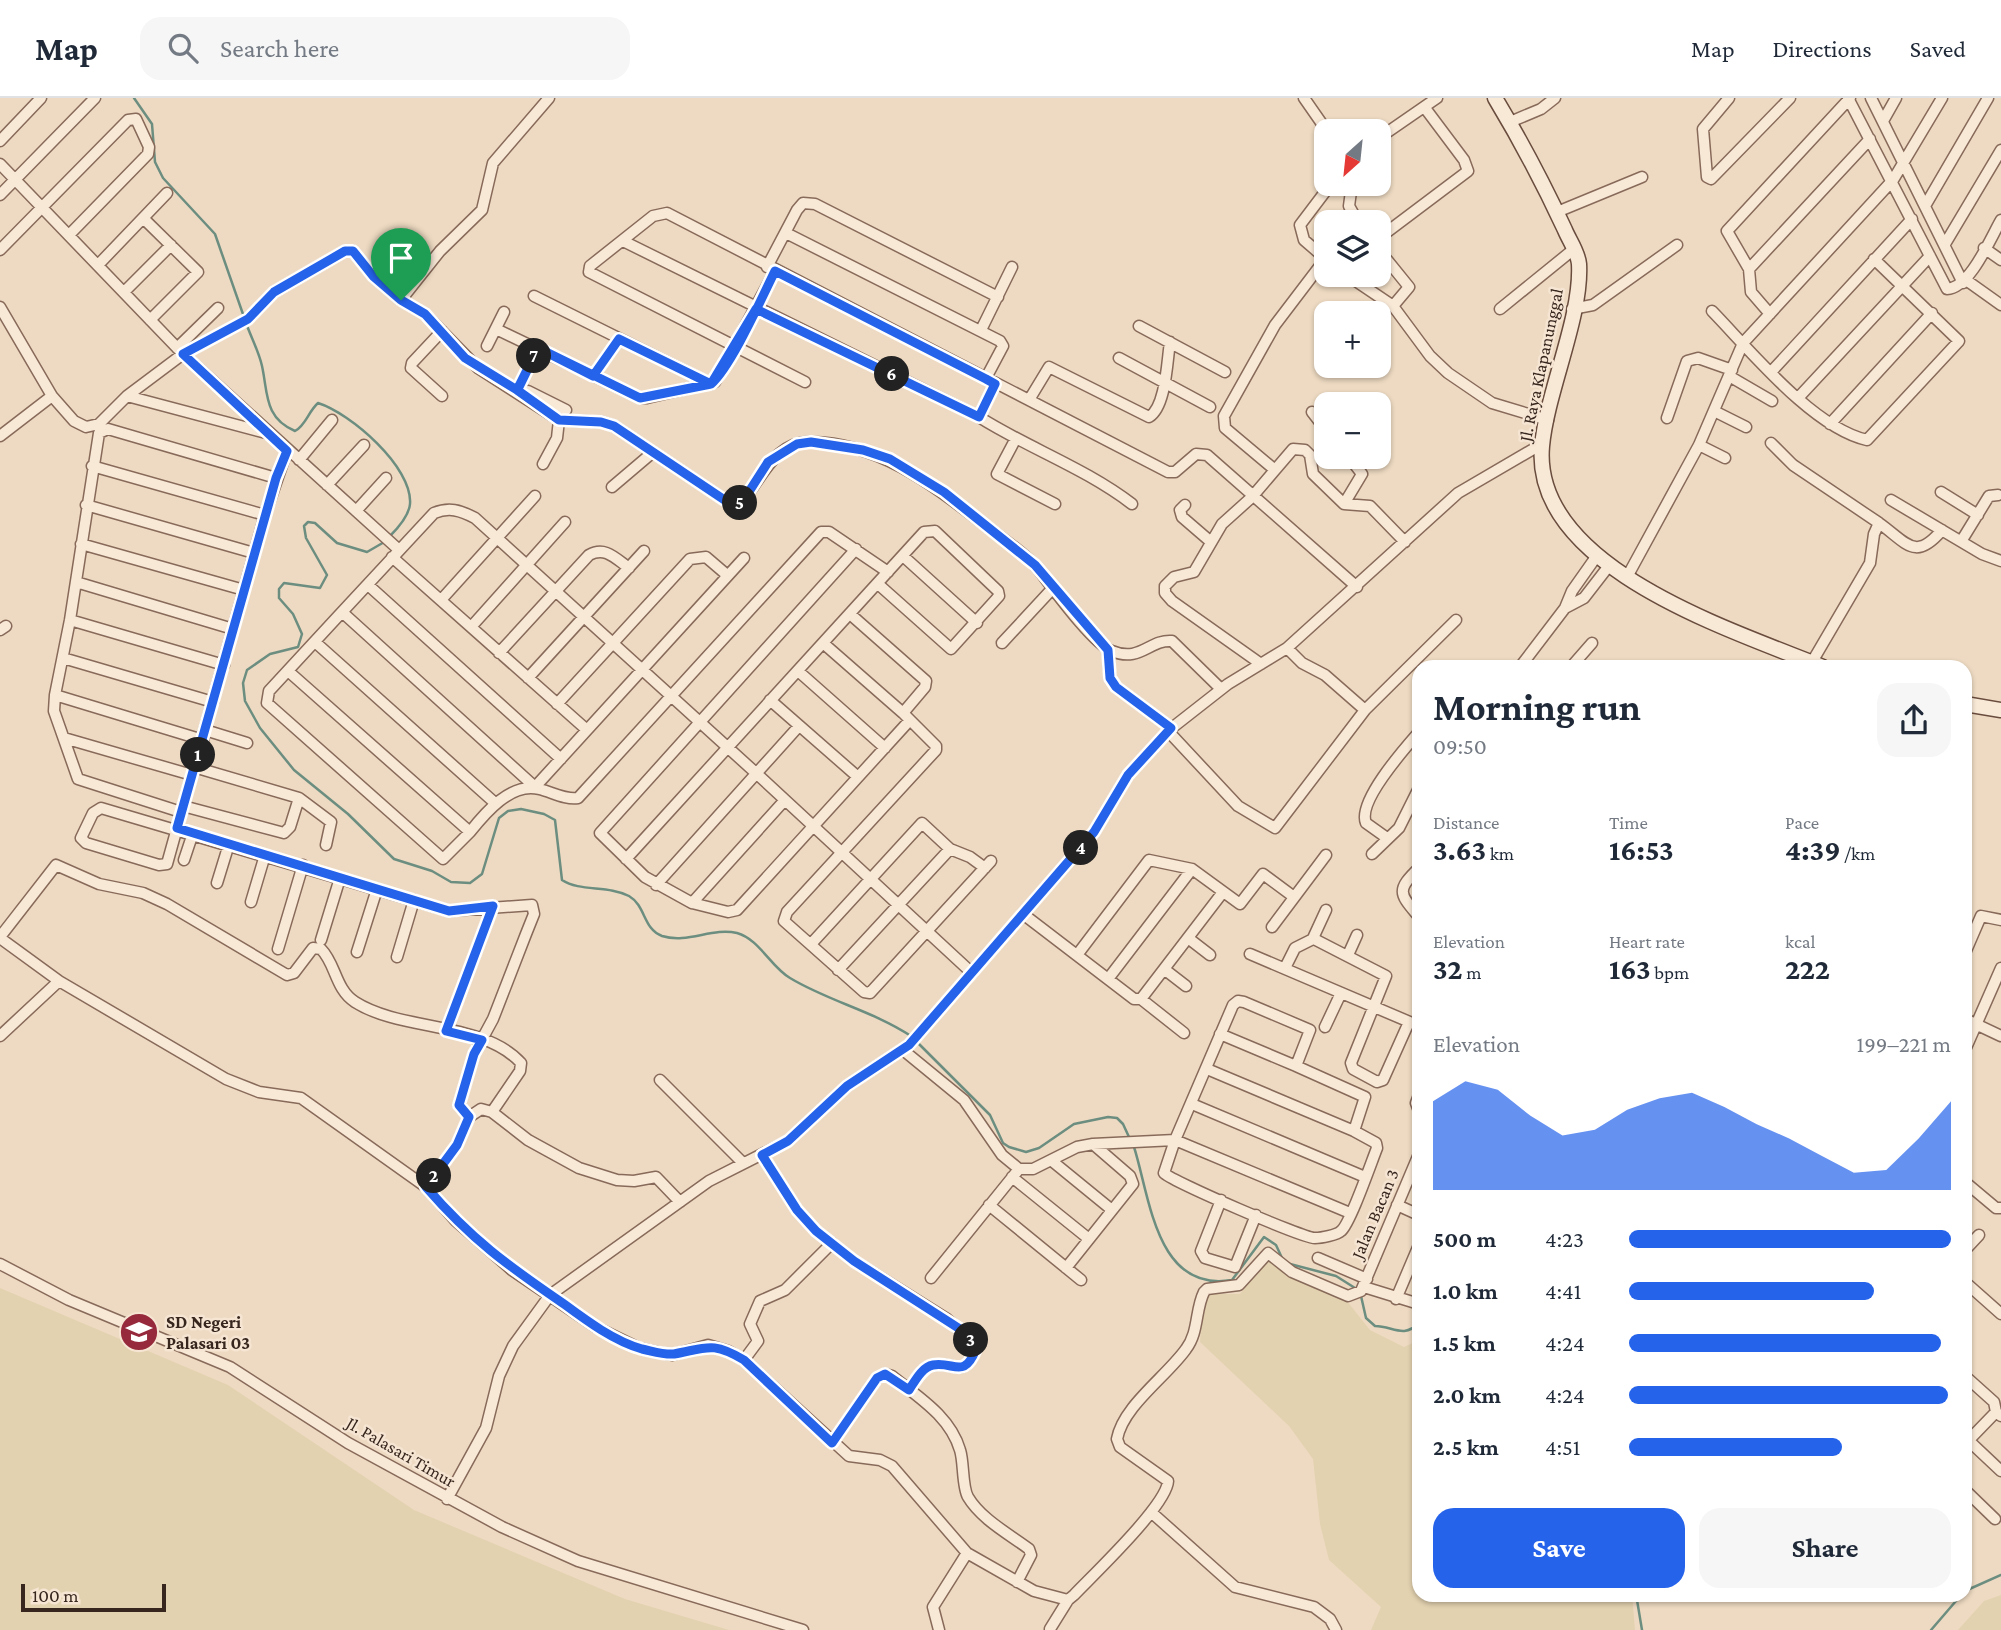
<!DOCTYPE html>
<meta charset="utf-8">
<style>
body{margin:0;font-family:"Crimson Pro",serif;background:#f6f6f7;color:#1f2937;height:100vh;display:flex;flex-direction:column;font-size:26px;white-space:nowrap}
*{box-sizing:border-box;margin:0}
p{font-size:23px;color:#747a83}
.icon{flex:none;width:38px;height:38px;fill:none;stroke:currentColor;stroke-width:2;stroke-linecap:round;stroke-linejoin:round}
.map{position:relative;flex:1;overflow:hidden}
.drawer{position:absolute;left:1412px;top:562px;width:560px;height:942px;display:flex;flex-direction:column;background:#fff;border-radius:21px;box-shadow:0 2px 5px #0004}
.drawer>*{flex:none}
.needle{width:46px;rotate:207deg}
.tools{position:absolute;left:1314px;top:21px;display:grid;gap:14px}
.tools a{display:grid;place-items:center;width:77px;height:77px;border-radius:14px;background:#fff;box-shadow:0 2px 5px #0004;font-size:35px}
.scale{position:absolute;left:21px;bottom:18px;width:145px;box-sizing:border-box;padding-left:7px;border:4px solid #37261e;border-top:0;font-size:19px;line-height:24px;white-space:nowrap;color:#37261e;-webkit-text-stroke:5px #f5e5d2;paint-order:stroke}
.pin{position:absolute;display:grid;place-items:center;width:60px;height:60px;color:#fff;margin:-72px -30px;border-radius:50% 50% 50% 0;rotate:-45deg;box-shadow:0 0 7px #0007}
.pin .icon{rotate:45deg}
.km{position:absolute;width:35px;height:35px;margin:-18px;border-radius:50%;background:#222;color:#fff;font-size:19px;line-height:35px;text-align:center}
.round{display:grid;place-items:center;flex:none;width:74px;height:74px;border-radius:21px;background:#f6f6f7}
.headline{display:flex;align-items:center;justify-content:space-between;height:119px;padding:0 21px}
h1{font-size:38px;font-weight:700;line-height:52px}
.stats{display:grid;grid-template-columns:repeat(3,1fr);gap:10px;height:119px;padding:7px 21px}
.stats div{display:grid;align-content:center}
.stats b{font-size:30px;font-weight:700}
.stats small{font-size:19px;font-weight:400}
.stats p{font-size:19px}
.chart{height:196px;padding:14px 21px}
.chart p{display:flex;justify-content:space-between}
.chart svg{width:100%;height:126px;margin-top:7px;fill:#2563eb;opacity:.7}
.primary-button{display:flex;gap:14px;margin-top:auto;padding:14px 21px}
.primary-button a{flex:1;height:80px;border-radius:21px;background:#2563eb;color:#fff;font-size:28px;font-weight:700;line-height:80px;text-align:center}
.primary-button a+a{background:#f6f6f7;color:#1f2937}
ul{padding:0 21px;list-style:none;font-size:23px}
li{display:grid;grid-template-columns:112px 84px 1fr;align-items:center;height:52px}
li i{height:18px;border-radius:9px;background:#2563eb}
header{display:flex;align-items:center;gap:42px;box-sizing:border-box;height:98px;padding:0 35px;background:#fff;border-bottom:2px solid #e0e1e3}
header strong{font-size:33px}
nav{display:flex;gap:38px;margin-inline-start:auto;font-size:24px}
.search{width:490px;height:63px;background:#f6f6f7;display:flex;align-items:center;gap:18px;box-sizing:border-box;padding:0 24px;border-radius:21px;color:#747a83;font-size:26px}
.map>svg:first-child{display:block}
.farmland{fill:#e3d2b0}
.lines{fill:none;stroke-linecap:round;stroke-linejoin:round}
.stream{stroke:#6c8e80;stroke-width:2.5}
.street-casing{stroke:#886a5a;stroke-width:13}
.secondary-casing{stroke:#694c3d;stroke-width:17}
.street{stroke:#f8e8d6;stroke-width:10}
.secondary{stroke:#f8e8d6;stroke-width:14}
.route-casing{stroke:#fff;stroke-width:14}
.route{stroke:#2563eb;stroke-width:9}
.labels{text-anchor:middle;dominant-baseline:central;stroke-width:5;stroke-linejoin:round;paint-order:stroke}
.street-label{font-size:18px;fill:#37261e;stroke:#f5e5d2}
.poi-label{font-size:18px;font-weight:bold;fill:#37261e;stroke:#f5e5d2;text-anchor:start}
</style>
<header>
<strong>Map</strong>
<div class="search"><svg class="icon" aria-label="search" viewBox="0 0 24 24"><circle cx="10" cy="10" r="6"/><path d="M15 15l6 6"/></svg>Search here</div>
<nav><a>Map</a><a>Directions</a><a>Saved</a></nav>
</header>
<div class="map">
<svg width="2001" height="1532" viewBox="0 0 2001 1532">
<rect width="100%" height="100%" fill="#eedac2"/>
<!-- farmland -->
<path class="farmland" d="M1266,1161L1284,1175L1339,1193L1370,1232L1404,1249L1419,1242V1496H1632L1635,1532H1371L1381,1509L1329,1462L1320,1426L1313,1361L1289,1328L1200,1244L1203,1196H1240Z
M0,1190L228,1287L414,1412L625,1501L729,1532H0Z
M2001,1497V1532H1958L1984,1503Z"/>
<g class="lines">
<!-- stream -->
<path class="stream" d="M134,0L152,26L155,64L163,80L215,136L244,219
M246,225C251,239 259,254 262,268C268,295 264,320 295,333C306,327 308,314 318,305C350,315 413,369 410,406C409,417 398,430 390,438
M386,443L367,454L337,445L315,425L308,424L304,428L306,440L327,477L320,490L284,485L279,491V500L293,516L302,536L298,549L270,556L247,572L243,585L245,603L260,630L294,672L348,716L394,761L432,773L451,784L470,785L482,776L499,720L508,713L521,711L544,716L555,722L562,782C580,794 608,787 629,798C646,808 643,831 662,838C688,846 712,829 737,835C759,841 771,869 790,880C828,903 873,913 911,938
M916,943L990,1017L1003,1045L1009,1049L1026,1054L1039,1050L1074,1026L1108,1019L1117,1020L1123,1026L1129,1039
M1134,1049C1150,1099 1156,1195 1232,1182L1264,1139L1276,1147L1282,1160
M1290,1166L1336,1178L1355,1190
M1361,1198L1366,1220L1375,1228C1393,1228 1403,1241 1419,1225
M1965,1493L2001,1477
M1636,1496L1642,1532
M1931,1532L1962,1496"/>
<!-- street casing -->
<g class="street-casing">
<path id="street" d="M549,0L493,65L482,112L440,153L401,202L425,216L478,270L559,322L602,324L614,328L732,407C755,405 766,342 811,344C882,345 935,389 989,430C1005,443 1025,455 1038,471C1052,489 1093,546 1112,553C1140,565 1150,541 1172,543L1221,591
M1304,0L1327,33
M1729,0L1703,31L1707,79L1711,81L1790,0
M1848,0L1947,191C1970,190 1990,141 2001,122
M1871,0L1963,185
M1883,23L1896,0
M1510,24L1541,11L1555,0
M1379,40L1437,0
M0,43L41,0
M0,66L183,256L398,451
M1352,86L1349,108L1358,124
M0,97L95,0
M1925,108L1988,0
M1557,114L1642,79
M143,120L198,174L150,222
M786,135L1000,243L1003,248L986,280
M1379,140L1468,73L1464,62L1425,10
M623,143L979,319C1028,350 1085,370 1132,406
M1945,146L2001,52
M1984,150L2001,162
M0,152L128,22L136,21L149,49L148,56L69,137
M1379,152L1409,189L1393,208
M1326,161L1304,142L1300,127L1331,86
M98,167L167,95
M767,169L797,112L803,105L815,106L998,199
M1749,171L1870,41
M1347,177L1393,208L1430,258L1448,275L1492,305L1548,322
M1966,182L2001,207
M124,194L171,147
M534,198L711,286
M0,209L52,298
M1500,211L1574,151
M1572,211L1593,207L1677,147
M1712,213C1750,252 1813,330 1867,342L1959,243L1874,161
M1770,216L1751,194L1749,171L1727,133L1850,0
M1139,228L1225,274
M496,231L640,300H647L715,284L775,173
M981,232L1012,169
M487,248L504,214
M177,250L218,210
M1119,260L1210,309
M1772,273L1912,121
M593,278L619,241
M1729,278L1772,303
M805,284L589,174L590,168L653,118L667,115L1168,374H1175L1196,356L1207,357L1357,489
M517,292L538,250
M528,293L566,312
M127,298L270,336
M442,298L411,270L412,265L442,233
M1798,300L1930,158
M1029,302L1049,269L1149,319C1166,309 1167,263 1170,244
M1714,313L1746,329
M1312,314L1326,332
M979,319L995,286
M1667,320L1687,263L1698,260L1732,272
M1830,326L1932,215
M0,338L52,298L74,323L86,329L99,326L127,298L183,256L248,221L274,194L345,153H353L373,178L401,202
M1015,342L997,376L1055,406
M1771,345L1793,367L1879,425
M1699,347L1725,360
M287,353L265,417L177,730L167,766L159,767L86,745L81,740L93,715L101,710L449,813L532,807L534,816L526,836L493,921L474,956L459,1007L469,1019
M299,362L332,322
M543,366L557,340L559,322
M92,368L265,417
M1275,372L1293,351L1305,352L1310,357L1313,376L1344,406L1370,408L1405,444
M327,387L364,347
M612,389L652,355
M1941,394L1978,417
M1891,402L1982,456L2001,463
M1344,406L1362,376L1349,359
M86,407L254,455
M1185,407L1180,412L1182,419L1211,444
M356,413L386,380
M1962,442L1989,398L1998,397
M81,446L244,492
M903,458L977,525
M392,459L587,632
M744,460L535,689L342,514L434,415C449,409 460,412 475,420L757,676L972,875
M1627,479L1699,347L1743,245L1893,82L1942,0
M76,484L233,531
M368,487L561,661
M441,502L535,398
M1565,510L1584,500L1608,469
M342,514L269,593L267,605L443,761L470,734
M850,516L926,583L925,589L903,615L936,648V652L787,814L784,823L864,894L870,895L991,763
M70,522L224,567
M471,529L565,424
M0,532L6,528
M315,544L495,705
M823,545L903,615
M1002,545L1053,490
M1287,550L1302,565L1325,577L1365,612
M1108,552L1110,580L1116,589L1171,630
M499,555L589,457C605,448 615,460 629,470
M63,560L213,604
M1812,564L1870,465L1874,436L1879,425C1907,445 1915,464 1942,432
M1261,566L1172,503L1165,495V488L1174,479L1194,474L1222,426L1252,399L1275,372L1225,330L1224,318L1275,227L1326,160
M1520,569L1565,510L1572,493L1596,459
M1571,569L1592,545
M288,573L470,734C485,715 511,684 539,691C552,694 565,702 578,700L821,434H829L888,474
M798,573L885,650
M528,580L644,453
M55,597L203,642
M770,602L858,679
M557,606L690,461L706,459L727,477
M205,632L247,645
M1168,633L1238,708L1275,730L1365,612L1456,522
M64,640L192,677
M194,669L299,700L331,724L326,747
M784,703L692,805L645,779L600,735L856,451
M183,708L284,735L290,729L299,700
M181,714L78,681L54,613L55,597L70,522L99,335L108,331L276,380
M1387,740L1366,725C1357,704 1405,650 1419,634
M1372,756L1399,730L1419,690
M626,761L924,434L935,433L998,493L999,498L951,551L878,486
M184,762L193,735
M1419,770C1395,793 1400,796 1419,819
M217,785L229,746
M656,787L799,628
M251,804L265,757
M692,805L728,814L737,812L910,622
M1326,812L1314,838L1316,842L1386,878L1351,965L1353,971L1377,984L1383,982L1409,924
M1023,816L1134,901H1141L1223,794
M1272,829L1326,757
M0,839L56,767L99,786L143,795L167,806L287,877L294,875L313,850L321,851C336,866 335,891 355,904C402,934 483,923 521,965L520,973L492,1014
M0,840L59,883L226,981L259,994L301,1000L426,1089L455,1122L512,1172L596,1229L639,1250L657,1254L672,1257L708,1247L728,1253L744,1262L849,1358L880,1362L892,1368L967,1455L1034,1493L1068,1502L1074,1497C1093,1477 1167,1407 1168,1383L1120,1349L1117,1341C1123,1308 1167,1278 1186,1251C1199,1234 1195,1212 1204,1194L1207,1191L1239,1187L1268,1155L1292,1174L1348,1198L1361,1193L1419,1056
M1188,840L1210,857
M321,842L340,780
M811,846L922,725L950,751L970,759L985,770
M278,851L303,767
M357,854L377,791
M1965,855L1981,818L2001,822
M1250,856L1419,928
M1077,857L1149,762L1192,771L1240,806L1263,776L1294,799
M1348,857L1357,837
M397,859L414,802
M1285,870L1295,850L1315,840
M1164,871L1186,888
M838,872L950,751
M1108,881L1192,771
M1141,901L1184,935
M1965,921L2001,938
M1325,929L1341,895
M446,933L493,808
M1220,936L1296,968
M0,938L59,883
M903,952L964,1002L1002,1057L1019,1071H1033L1077,1049L1093,1046L1175,1042L1233,907L1238,903L1244,904L1310,932L1296,968L1365,999L1354,1033L1376,1045L1377,1050C1371,1065 1350,1126 1341,1133C1337,1137 1321,1140 1315,1140C1305,1141 1171,1083 1164,1075L1175,1042L1350,1115
M1965,952L2001,870
M1207,971L1354,1033
M660,982L742,1064
M1419,997L1416,1005L1419,1013
M1192,1006L1365,1079
M762,1057L797,1112L816,1133L854,1163L947,1221L974,1245L976,1251C964,1282 955,1263 933,1267C922,1269 915,1283 909,1292
M1052,1063L1112,1112
M1012,1079L1089,1141
M1965,1084L1996,1110H2001
M426,1089L457,1047L469,1019L481,1011L492,1014L528,1042L579,1070L617,1082L634,1083L656,1079L680,1104
M1221,1102L1201,1153L1205,1160L1235,1169L1256,1117
M989,1107L1081,1182
M1397,1107L1419,1117
M1965,1152L1979,1137
M1318,1160L1367,1181
M0,1166L69,1202L230,1269L348,1345L502,1429L578,1463L803,1532
M1066,1170L1133,1086L1130,1078L1093,1046
M931,1180L1019,1071
M1965,1184L2001,1216
M1364,1189L1419,1206
M1396,1201L1419,1147
M744,1262L758,1243L750,1226L760,1203L785,1192L832,1145
M1965,1278L1994,1304L1996,1314
M1968,1342L2001,1373
M832,1345L877,1280L885,1276L892,1278C918,1299 950,1318 960,1352C964,1364 962,1389 968,1399C981,1421 1009,1436 1029,1451L1031,1457L1017,1484
M1965,1346L1996,1314L2001,1318
M1965,1392L1995,1421
M447,1401L486,1330L499,1278L513,1248L550,1197L709,1083L788,1043L847,988L909,947L1094,734L1128,677L1168,633L1228,586L1287,550L1458,395L1542,346
M1151,1414L1235,1489L1314,1509L1330,1521L1336,1532
M1050,1531L1068,1502
M939,1532L933,1509L967,1455"/>
</g>
<!-- secondary casing -->
<g class="secondary-casing">
<path id="secondary" d="M1495,0C1521,43 1544,87 1565,132C1569,142 1578,154 1579,166C1582,219 1547,293 1542,348C1531,469 1732,532 1823,569
M1965,606L2001,612"/>
</g>
<!-- street -->
<use href="#street" class="street"/>
<!-- secondary -->
<use href="#secondary" class="secondary"/>
</g>
<g class="lines">
<!-- route casing -->
<g class="route-casing">
<path id="route" d="M401,202L373,178L353,153H345L274,194L248,221L183,256L287,353L276,380L177,730L449,813L493,808L446,933L482,942L474,956L459,1007L469,1019L457,1047L426,1089C472,1142 507,1167 564,1206C587,1223 614,1243 642,1251C652,1253 664,1257 674,1256C707,1250 712,1243 744,1262L832,1345L877,1280L885,1276L909,1292C915,1283 922,1269 933,1267C954,1263 964,1282 976,1251L963,1233L854,1163L816,1133L797,1112L762,1057L788,1043L847,988L909,947L1094,734L1128,677L1171,630L1116,589L1110,580L1108,552L1035,467L944,394L890,361L863,352L811,344L797,346L768,364L743,403L732,407L614,328L601,324L559,322L517,292L538,250L640,300L711,286L756,211L979,319L995,286L986,281L775,173C762,199 731,269 711,286L619,241L593,278L538,250L519,289L517,292L465,260L425,216L401,202"/>
</g>
<!-- route -->
<use href="#route" class="route"/>
</g>
<!-- icons -->
<defs>
<g id="school-disc" transform="scale(2.0125)"><circle r="9.5" fill="#962a3c" stroke="#f5e5d2"/><path d="M0-5L7-2L0 1L-7-2ZM-4 1L0 2.5L4 1V4Q0 6-4 4Z" fill="#fff"/></g>
</defs>
<g fill-rule="evenodd">
<use href="#school-disc" x="139" y="1234"/>
</g>
<g class="labels">
<!-- street labels -->
<g class="street-label">
<text transform="translate(1541 267) rotate(-78)">Jl. Raya Klapanunggal</text>
<text transform="translate(1375 1116) rotate(-67)">Jalan Bacan 3</text>
<text transform="translate(401 1354) rotate(30)">Jl. Palasari Timur</text>
</g>
<!-- poi labels -->
<g class="poi-label">
<text x="166" y="1224">SD Negeri<tspan x="166" dy="21">Palasari 03</tspan></text>
</g>
</g>
</svg>
<div class="tools">
<a><svg class="needle" viewBox="-14 -14 28 28"><path d="M0-13l5 13h-10z" fill="#e53935"/><path d="M0 13l5-13h-10z" fill="#747a83"/></svg></a>
<a><svg class="icon" aria-label="layers" viewBox="0 0 24 24"><path d="M12 4l9 5-9 5-9-5zM3 14l9 5 9-5"/></svg></a>
<a>+</a>
<a>−</a>
</div>
<div class="scale">100 m</div>
<div class="pin" style="left:401px;top:202px;background:#1e9e55"><svg class="icon" aria-label="arrive" viewBox="0 0 24 24"><path d="M6 21V4h12l-3 4 3 4H6"/></svg></div>
<b class="km" style="left:198px;top:657px">1</b>
<b class="km" style="left:434px;top:1078px">2</b>
<b class="km" style="left:971px;top:1242px">3</b>
<b class="km" style="left:1081px;top:750px">4</b>
<b class="km" style="left:740px;top:405px">5</b>
<b class="km" style="left:892px;top:276px">6</b>
<b class="km" style="left:534px;top:258px">7</b>
<section class="drawer">
<div class="headline"><div><h1>Morning run</h1><p>09:50</p></div><a class="round"><svg class="icon" aria-label="share" viewBox="0 0 24 24"><path d="M12 15V3M7 8l5-5 5 5M5 13v7h14v-7"/></svg></a></div>
<div class="stats">
<div><p>Distance</p><b>3.63<small> km</small></b></div>
<div><p>Time</p><b>16:53</b></div>
<div><p>Pace</p><b>4:39<small> /km</small></b></div>
</div>
<div class="stats">
<div><p>Elevation</p><b>32<small> m</small></b></div>
<div><p>Heart rate</p><b>163<small> bpm</small></b></div>
<div><p>kcal</p><b>222</b></div>
</div>
<div class="chart"><p><span>Elevation</span>199–221 m</p>
<svg viewBox="0 0 160 44" preserveAspectRatio="none"><path d="M0 44V13L10 6L20 9L30 18L40 25L50 23L60 16L70 12L80 10L90 15L100 21L110 26L120 32L130 38L140 37L150 26L160 13V44z"/></svg>
</div>
<ul>
<li><b>500 m</b>4:23<i style="width:100%"></i></li>
<li><b>1.0 km</b>4:41<i style="width:76%"></i></li>
<li><b>1.5 km</b>4:24<i style="width:97%"></i></li>
<li><b>2.0 km</b>4:24<i style="width:99%"></i></li>
<li><b>2.5 km</b>4:51<i style="width:66%"></i></li>
</ul>
<div class="primary-button"><a>Save</a><a>Share</a></div>
</section>
</div>
